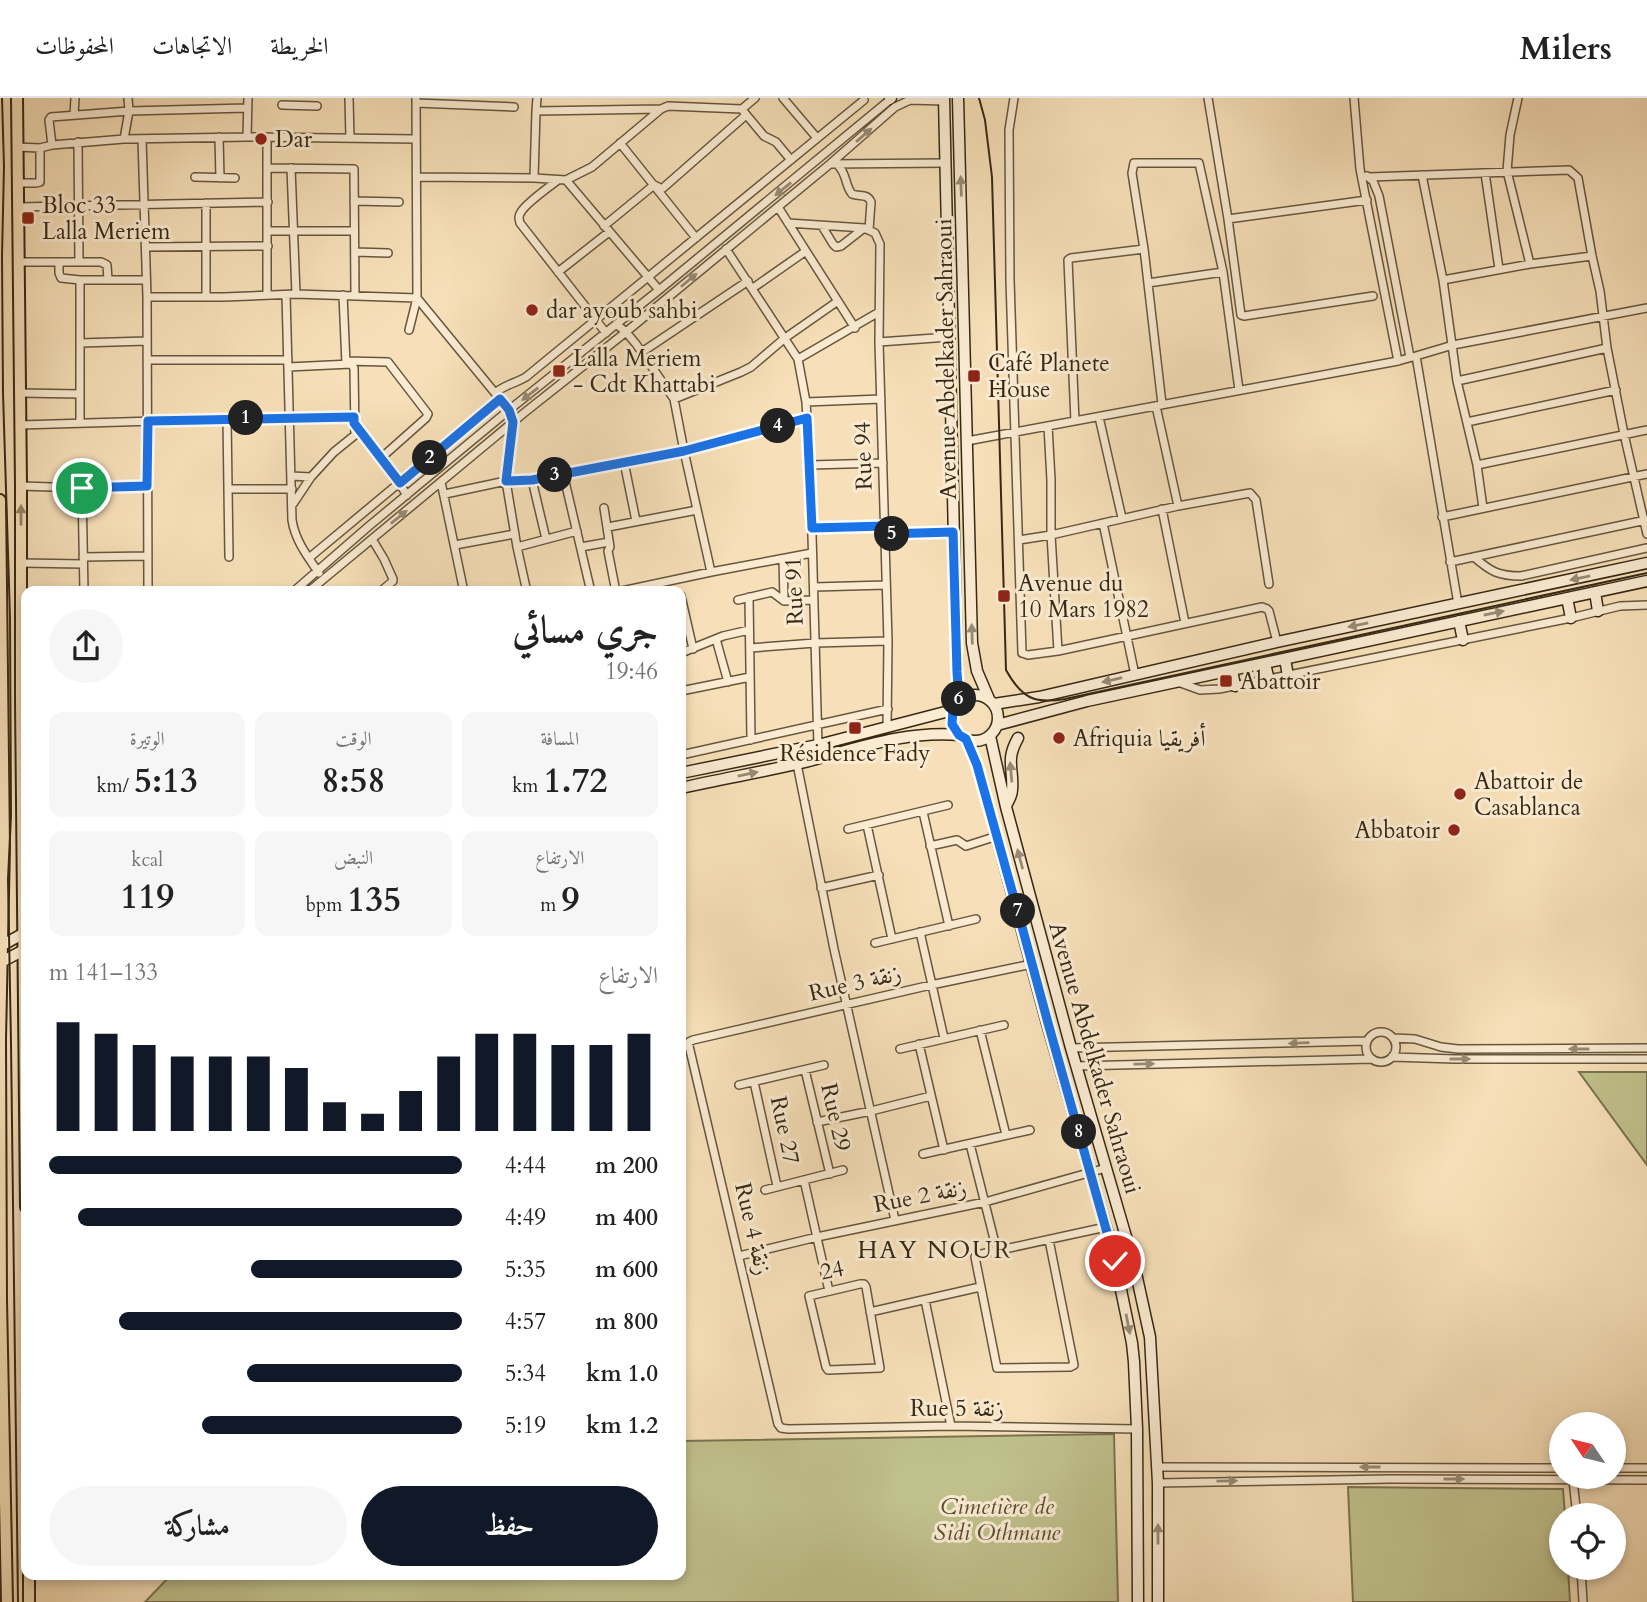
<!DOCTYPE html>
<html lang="ar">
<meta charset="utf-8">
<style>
body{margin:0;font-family:Cardo,Amiri,serif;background:#f6f6f6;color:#222;direction:rtl;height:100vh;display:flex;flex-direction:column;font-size:26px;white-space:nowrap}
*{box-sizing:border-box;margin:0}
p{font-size:23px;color:#767676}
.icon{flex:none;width:38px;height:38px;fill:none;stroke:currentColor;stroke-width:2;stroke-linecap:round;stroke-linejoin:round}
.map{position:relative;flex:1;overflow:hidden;direction:ltr}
.details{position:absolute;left:21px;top:488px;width:665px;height:994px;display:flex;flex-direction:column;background:#fff;border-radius:14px;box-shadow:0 4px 10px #0003;direction:rtl}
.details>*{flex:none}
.needle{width:46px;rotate:305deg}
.fabs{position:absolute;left:1549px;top:1314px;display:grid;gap:14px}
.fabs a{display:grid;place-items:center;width:77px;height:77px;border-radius:50%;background:#fff;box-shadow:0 4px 10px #0003;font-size:35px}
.pin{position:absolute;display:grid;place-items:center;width:60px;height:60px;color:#fff;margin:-30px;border:4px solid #fff;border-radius:50%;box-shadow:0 2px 7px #0007}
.km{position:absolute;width:35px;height:35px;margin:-18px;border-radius:50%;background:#222;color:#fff;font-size:19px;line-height:35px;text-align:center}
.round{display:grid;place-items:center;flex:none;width:74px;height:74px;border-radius:37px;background:#f6f6f6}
.summary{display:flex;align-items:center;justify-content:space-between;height:119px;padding:0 28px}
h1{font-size:38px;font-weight:700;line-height:52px}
.metrics{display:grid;grid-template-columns:repeat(3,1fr);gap:10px;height:119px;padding:7px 28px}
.metrics div{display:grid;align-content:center;border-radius:14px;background:#f6f6f6;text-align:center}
.metrics b{font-size:35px;font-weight:700}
.metrics small{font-size:19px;font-weight:400}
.metrics p{font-size:19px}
.chart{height:196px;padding:14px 28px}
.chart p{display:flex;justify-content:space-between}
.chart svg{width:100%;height:126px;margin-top:7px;stroke:#111827;stroke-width:6}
.action{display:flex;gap:14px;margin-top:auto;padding:14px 28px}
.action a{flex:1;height:80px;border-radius:42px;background:#111827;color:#fff;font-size:28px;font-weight:700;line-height:80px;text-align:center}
.action a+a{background:#f6f6f6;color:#222}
ul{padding:0 28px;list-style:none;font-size:23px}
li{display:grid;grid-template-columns:112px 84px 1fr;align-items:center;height:52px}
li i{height:18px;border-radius:9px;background:#111827}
header{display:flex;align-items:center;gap:42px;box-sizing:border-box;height:98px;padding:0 35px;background:#fff;border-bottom:2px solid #e0e0e0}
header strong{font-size:33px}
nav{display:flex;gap:38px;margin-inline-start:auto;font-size:24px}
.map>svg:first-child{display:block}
.green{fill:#c0c18d;stroke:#7b7451;stroke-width:2}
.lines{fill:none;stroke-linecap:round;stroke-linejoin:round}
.minor-casing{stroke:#66563e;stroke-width:10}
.secondary-casing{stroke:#362815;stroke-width:13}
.primary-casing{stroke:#362815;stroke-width:14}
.minor{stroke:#faebd2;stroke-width:7}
.secondary{stroke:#faebd2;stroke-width:10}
.primary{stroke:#f7e0b9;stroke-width:10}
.tram{stroke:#362815;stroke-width:2}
.oneway{fill:#988a74}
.oneway2{fill:#968467}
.route-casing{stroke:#fff;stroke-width:14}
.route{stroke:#1a73e8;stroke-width:9}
.poi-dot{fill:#8f2418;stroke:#faebd2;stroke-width:2.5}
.labels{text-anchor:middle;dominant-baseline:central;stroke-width:6;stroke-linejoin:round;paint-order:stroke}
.poi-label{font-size:23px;fill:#362815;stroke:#faebd2;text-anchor:start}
.street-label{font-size:23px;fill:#362815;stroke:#faebd2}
.park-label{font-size:23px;font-style:italic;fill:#584e33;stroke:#faebd2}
.neighbourhood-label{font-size:24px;letter-spacing:2px;fill:#362815;stroke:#faebd2}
</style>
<header>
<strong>Milers</strong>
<nav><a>الخريطة</a><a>الاتجاهات</a><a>المحفوظات</a></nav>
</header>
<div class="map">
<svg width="1647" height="1504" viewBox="0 0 1647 1504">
<rect width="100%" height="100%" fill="#f7e0b9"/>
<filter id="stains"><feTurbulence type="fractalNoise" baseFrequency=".00286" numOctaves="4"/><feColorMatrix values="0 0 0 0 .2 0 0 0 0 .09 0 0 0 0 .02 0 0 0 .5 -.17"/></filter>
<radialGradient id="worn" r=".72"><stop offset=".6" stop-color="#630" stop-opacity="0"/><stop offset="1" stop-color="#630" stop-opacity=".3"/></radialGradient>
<!-- green -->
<path class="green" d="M1579,974H1647V1067Z
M1114,1336L1118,1504H145L171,1477H681V1343Z
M1348,1389L1563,1391L1565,1417L1561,1418V1470H1568L1570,1504H1353Z"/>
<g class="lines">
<!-- minor casing -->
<g class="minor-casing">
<path id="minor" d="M349,0L350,40
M783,0L817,40
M1014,0L1009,32L1010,182L1022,555L1028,557L1058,553L1262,509L1267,511L1269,513L1277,544
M1208,0L1228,121L1241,217L1244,218L1373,198
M1354,0L1360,71L1398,263
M1518,0L1510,37L1507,73L1530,166
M416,5L514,9
M282,7L317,8
M536,13L537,0
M744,14L764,38L776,44L791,62
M74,17L75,0
M219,39L220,80
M247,39L248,0
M267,39V197
M124,41L129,13L128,0
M142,41L147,199L148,494
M78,44L79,164
M620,45L696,140
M52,47L49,22L51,19L129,13L247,10
M17,49L40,50L52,47L124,41L247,39L416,41
M830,66L945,65
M837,66C848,77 844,86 852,96C860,99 867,95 871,104L869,132
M267,70L354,71L355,197
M291,70L296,196
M1485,75L1499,171
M1422,77L1443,182L1457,283L1477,367L1483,410
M1367,78L1373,83L1379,98L1410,259
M195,79L235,80
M417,79L534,80L566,82L592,69L661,11L668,8L742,11L755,0
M1369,79L1569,72L1578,80L1592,158L1600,193L1607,250L1624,336L1647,436
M534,80L536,13L661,11
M558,82C549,89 526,105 521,114C518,119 519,120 520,125L606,235
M566,82L659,192
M18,85H36L40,84V50
M354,103L399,104
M18,109L268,104
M778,109L855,230
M1228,121L1367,102
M788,125L864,130L875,135L880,146L879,244L888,543L887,629
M604,128L654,87L660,90H663L746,17
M822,128L833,146L836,149L841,148L864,130
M268,133H354
M146,149L268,148
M726,151L798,261L806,304L810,367L818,647
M355,154L388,155
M19,164H101L107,167L108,182
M59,165V175L61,180L80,182
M558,174L609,134
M1443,182L1530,166L1592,158
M1148,185L1223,174
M753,190L806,153
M286,197L292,422C295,442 307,458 319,475
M343,197L346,266
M147,199H224L296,196L417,200L509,312L513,325L506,383L517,449L577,433
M206,199V105
M616,226L626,234L636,246L674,301L684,353L711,474
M409,232L417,200L416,0
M879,244L949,239
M80,245L147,243
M642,254L748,183
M1416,258L1453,247L1647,210
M798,261L879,214
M147,262H288
M346,263L388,264L428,316L426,320L381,360
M288,269L351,266L354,270L355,337L334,354L311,379L291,378
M1457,283L1607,250
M20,295L80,296
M495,295C504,287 516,285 526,279L864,2
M674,301L741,274L751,269L785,240L838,203
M806,304L881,301
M1162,306L1144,151L1132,75L1134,65H1199L1223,174L1239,292
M1156,308L1178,408
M1099,319L1122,420
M227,321L229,459
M1075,323L1068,162L1071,160L1144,151
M80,324V182H146
M1467,324L1616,292
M354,325L380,357L407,397
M20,327L290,319H354
M1048,328L1051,382V437L1058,553
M967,343L1398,263L1416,258L1458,506
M624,364L636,423
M810,367L883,365
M1477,367L1647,332
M563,375L591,494
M532,382L546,441
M441,384L464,494
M21,388L82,390L147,388
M82,390L84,494
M228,391H292
M445,396L506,383L532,382L684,353L807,320
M293,406L311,379
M604,410L610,449L608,453L616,494
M1162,411L1185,525
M1442,419L1647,376
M1103,425L1135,577
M608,429L697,412
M812,431L885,428
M885,436L953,434
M372,441L384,461L393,481V483L380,494
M1019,442L1051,437L1178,408L1250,395L1256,402L1269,486
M455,447L515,436
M517,449L527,494
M581,449L609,444
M83,459L148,458
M1474,459C1491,474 1499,478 1521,478L1647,450
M309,460L500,301
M783,461L784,503
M1450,464L1646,422
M21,465L83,466
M814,489L886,487
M293,494L369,428L509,312L659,192L892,0
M308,494L524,315L626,234L830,66L895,9L910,2L944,3
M617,494L711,474L812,455
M681,498L693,551
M749,499L751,642
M738,502L772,494L784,503L814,502
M716,541L728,584
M750,550L815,545L888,543
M681,555L723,538L749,532
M1178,584L1200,592L1219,591L1571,520L1620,508L1647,507
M681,593L750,579
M681,657L888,611
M797,666L834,851L895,1122
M923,714L949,828
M867,727L892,841
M848,731L948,707
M930,748L957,742L966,748L997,738
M821,790L879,777
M920,834L944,940
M875,845L976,821
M1032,866L931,887L693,942L689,944V948L778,1326L781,1330L788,1331L951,1328L1137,1331
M980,932L1006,1037
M1366 949a15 15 0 1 1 30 0a15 15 0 1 1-30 0Z
M1393,940L1415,941L1441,949L1458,951L1647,950
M919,946L944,1052
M1071,950L1367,943
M900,951L1004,927
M1392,959L1455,961H1647
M1076,968L1372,961
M805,972L830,1076
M754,984L777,1088
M739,987L824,967
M817,1024L871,1013L931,998
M970,1046L997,1153
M923,1056L1030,1032
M804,1082L829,1193
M765,1092L843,1072
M1049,1142L1074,1267L1070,1269L997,1270L975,1159L977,1157L1106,1129
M739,1158L817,1139L985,1104L1106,1070
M860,1186H864L866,1189L880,1270L828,1272L826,1269L809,1198Z
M925,1202L951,1328
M870,1214L980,1189
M1158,1369L1561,1370
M1614,1370H1647
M1573,1382L1577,1418
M1158,1385L1390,1381L1647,1382
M1581,1470L1583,1504"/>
</g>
<!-- secondary casing -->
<g class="secondary-casing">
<path id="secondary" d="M944,0L957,574L959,603
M958,0L972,545L977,573L989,601
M890,1L891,0
M1595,494L1598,513
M1567,500L1571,520
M1459,523L1463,542
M1285,561L1288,578
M1265,566L1269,582
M1232,572L1235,588
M952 620a23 23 0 1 1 46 0a23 23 0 1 1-46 0Z
M994,606L1039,599L1277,544L1647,465
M997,627L1087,603L1647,483
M990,638L1006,709L1071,950L1134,1166L1150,1239L1158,1385V1504
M966,641L977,667L986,699L1047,925L1106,1129L1115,1163L1132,1245L1134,1264L1137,1331L1138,1504
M681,675L818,647L953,612
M681,690C721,681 762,674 801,665C853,652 905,632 959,637
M1006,708C1008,703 1012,698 1012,692C1014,670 1005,663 1018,640
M1,848L26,834
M1,864L26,851"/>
</g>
<!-- primary casing -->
<g class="primary-casing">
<path id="primary" d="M17,0L21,388V602L26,1109
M0,402L4,748L0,941L1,1202L7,1504
M29,1477V1504"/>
</g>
<!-- minor -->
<use href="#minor" class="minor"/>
<!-- secondary -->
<use href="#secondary" class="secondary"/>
<!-- primary -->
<use href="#primary" class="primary"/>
<!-- tram -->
<path class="tram" d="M2,0L4,68L2,158L3,295L10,519L11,718L8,781L11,945L18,1504
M979,0L985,22L992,79L1006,572C1022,601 1035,606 1065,601L1647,475"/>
</g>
<!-- one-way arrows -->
<defs><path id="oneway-solid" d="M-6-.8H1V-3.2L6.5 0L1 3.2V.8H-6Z" transform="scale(1.75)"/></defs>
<g class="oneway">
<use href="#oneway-solid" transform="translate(864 37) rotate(-41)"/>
<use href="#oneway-solid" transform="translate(961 88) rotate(-92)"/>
<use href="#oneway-solid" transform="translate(783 91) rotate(141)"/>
<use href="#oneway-solid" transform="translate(689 182) rotate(-40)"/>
<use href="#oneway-solid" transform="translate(530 296) rotate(142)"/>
<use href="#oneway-solid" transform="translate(399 419) rotate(-39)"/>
<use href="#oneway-solid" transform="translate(1580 480) rotate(168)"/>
<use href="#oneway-solid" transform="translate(1494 515) rotate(-12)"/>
<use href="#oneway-solid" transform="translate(1358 527) rotate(168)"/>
<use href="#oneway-solid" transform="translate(972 536) rotate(-92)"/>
<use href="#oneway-solid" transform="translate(1112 582) rotate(167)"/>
<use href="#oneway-solid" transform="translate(1011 674) rotate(-95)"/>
<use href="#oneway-solid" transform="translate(748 676) rotate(-12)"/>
<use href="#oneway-solid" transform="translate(1020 761) rotate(-105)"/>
<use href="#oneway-solid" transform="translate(1299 945) rotate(178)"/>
<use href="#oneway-solid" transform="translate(1579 951) rotate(180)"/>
<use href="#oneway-solid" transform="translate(1460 961)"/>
<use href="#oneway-solid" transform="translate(1144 966) rotate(-1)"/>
<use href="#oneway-solid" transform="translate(1128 1226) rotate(79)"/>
<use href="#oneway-solid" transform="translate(1370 1369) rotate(-180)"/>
<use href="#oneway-solid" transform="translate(1454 1381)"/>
<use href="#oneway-solid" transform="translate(1227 1383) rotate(-1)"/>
<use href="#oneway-solid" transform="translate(1158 1436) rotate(-90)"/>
</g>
<use class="oneway2" href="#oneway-solid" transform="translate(21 417) rotate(-90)"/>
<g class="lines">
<!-- route casing -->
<g class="route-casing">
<path id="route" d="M82,390L147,388L148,323L354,319V325L400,385L500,301L509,312L513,324L506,383L532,382L684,353L807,320L812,430L885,428V436L953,434L957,574L959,603L953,612L952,626L959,637L966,641L977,667L1021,825L1048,925L1115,1163"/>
</g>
<!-- route -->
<use href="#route" class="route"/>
</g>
<!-- markers -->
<g class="poi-dot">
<circle cx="261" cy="41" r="7"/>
<rect x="21" y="113" width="14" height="14" rx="3.5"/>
<circle cx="532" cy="212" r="7"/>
<rect x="552" y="266" width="14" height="14" rx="3.5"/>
<rect x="967" y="271" width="14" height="14" rx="3.5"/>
<rect x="997" y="491" width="14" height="14" rx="3.5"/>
<rect x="1219" y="576" width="14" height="14" rx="3.5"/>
<rect x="848" y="623" width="14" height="14" rx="3.5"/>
<circle cx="1059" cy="640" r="7"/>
<circle cx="1460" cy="696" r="7"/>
<circle cx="1454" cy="732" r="7"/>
</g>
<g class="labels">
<!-- poi labels -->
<g class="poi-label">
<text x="275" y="41">Dar</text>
<text x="42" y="107">Bloc 33<tspan x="42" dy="26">Lalla Meriem</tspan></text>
<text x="546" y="212">dar ayoub sahbi</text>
<text x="573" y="260">Lalla Meriem<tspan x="573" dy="26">- Cdt Khattabi</tspan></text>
<text x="988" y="265">Café Planete<tspan x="988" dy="26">House</tspan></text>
<text x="1018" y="485">Avenue du<tspan x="1018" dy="26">10 Mars 1982</tspan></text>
<text x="1240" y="583">Abattoir</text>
<text x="1073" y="640">Afriquia أفريقيا</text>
<text x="855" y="655" text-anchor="middle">Résidence Fady</text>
<text x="1474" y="683">Abattoir de<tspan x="1474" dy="26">Casablanca</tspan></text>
<text x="1440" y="732" text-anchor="end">Abbatoir</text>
</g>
<!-- street labels -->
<g class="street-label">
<text transform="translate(946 261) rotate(-91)">Avenue Abdelkader Sahraoui</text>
<text transform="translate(863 358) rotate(-92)">Rue 94</text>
<text transform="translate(794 493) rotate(-92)">Rue 91</text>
<text transform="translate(855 885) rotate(-13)">Rue 3 زنقة</text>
<text transform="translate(1095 960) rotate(74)">Avenue Abdelkader Sahraoui</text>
<text transform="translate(836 1019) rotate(77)">Rue 29</text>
<text transform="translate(785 1032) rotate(78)">Rue 27</text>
<text transform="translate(920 1098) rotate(-11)">Rue 2 زنقة</text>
<text transform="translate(753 1131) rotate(77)">Rue 4 زنقة</text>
<text transform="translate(832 1172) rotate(-12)">24</text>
<text x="957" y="1310">Rue 5 زنقة</text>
</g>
<!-- park labels -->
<g class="park-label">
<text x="997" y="1408">Cimetière de<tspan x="997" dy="26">Sidi Othmane</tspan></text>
</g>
<!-- neighbourhood labels -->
<g class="neighbourhood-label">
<text x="935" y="1152">HAY NOUR</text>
</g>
</g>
<rect width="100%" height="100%" filter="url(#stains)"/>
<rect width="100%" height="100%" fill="url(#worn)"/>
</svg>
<div class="fabs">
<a><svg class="needle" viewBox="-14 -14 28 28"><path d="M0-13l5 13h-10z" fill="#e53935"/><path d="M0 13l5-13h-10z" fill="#767676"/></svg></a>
<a><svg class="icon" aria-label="locate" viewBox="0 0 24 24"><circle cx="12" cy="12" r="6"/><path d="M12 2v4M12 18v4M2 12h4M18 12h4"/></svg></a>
</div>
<div class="pin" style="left:82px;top:390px;background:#1e9e55"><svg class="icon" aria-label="arrive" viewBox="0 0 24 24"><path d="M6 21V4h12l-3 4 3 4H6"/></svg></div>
<div class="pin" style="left:1115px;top:1163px;background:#d93025"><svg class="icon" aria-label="check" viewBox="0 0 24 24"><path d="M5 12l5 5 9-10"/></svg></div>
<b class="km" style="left:246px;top:320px">1</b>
<b class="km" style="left:430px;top:360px">2</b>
<b class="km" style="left:555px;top:377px">3</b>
<b class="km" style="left:778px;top:328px">4</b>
<b class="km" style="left:892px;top:436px">5</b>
<b class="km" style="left:959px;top:601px">6</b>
<b class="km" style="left:1018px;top:813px">7</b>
<b class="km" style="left:1079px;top:1034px">8</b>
<section class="details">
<div class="summary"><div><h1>جري مسائي</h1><p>19:46</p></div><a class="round"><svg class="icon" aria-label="share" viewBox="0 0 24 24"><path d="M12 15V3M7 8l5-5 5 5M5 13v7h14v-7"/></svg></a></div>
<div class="metrics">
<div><p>المسافة</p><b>1.72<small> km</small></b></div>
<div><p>الوقت</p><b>8:58</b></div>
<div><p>الوتيرة</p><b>5:13<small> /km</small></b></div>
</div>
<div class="metrics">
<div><p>الارتفاع</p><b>9<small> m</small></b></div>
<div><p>النبض</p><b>135<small> bpm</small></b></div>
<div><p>kcal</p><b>119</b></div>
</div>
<div class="chart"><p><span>الارتفاع</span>133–141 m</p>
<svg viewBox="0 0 160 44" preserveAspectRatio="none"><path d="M5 44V6M15 44V10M25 44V14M35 44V18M45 44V18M55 44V18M65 44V22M75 44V34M85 44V38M95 44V30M105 44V18M115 44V10M125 44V10M135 44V14M145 44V14M155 44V10"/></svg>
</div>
<ul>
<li><b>200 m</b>4:44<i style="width:100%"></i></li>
<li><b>400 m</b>4:49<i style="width:93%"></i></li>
<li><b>600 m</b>5:35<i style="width:51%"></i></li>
<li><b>800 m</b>4:57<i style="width:83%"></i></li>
<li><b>1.0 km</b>5:34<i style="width:52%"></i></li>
<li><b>1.2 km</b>5:19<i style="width:63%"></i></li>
</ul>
<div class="action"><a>حفظ</a><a>مشاركة</a></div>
</section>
</div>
